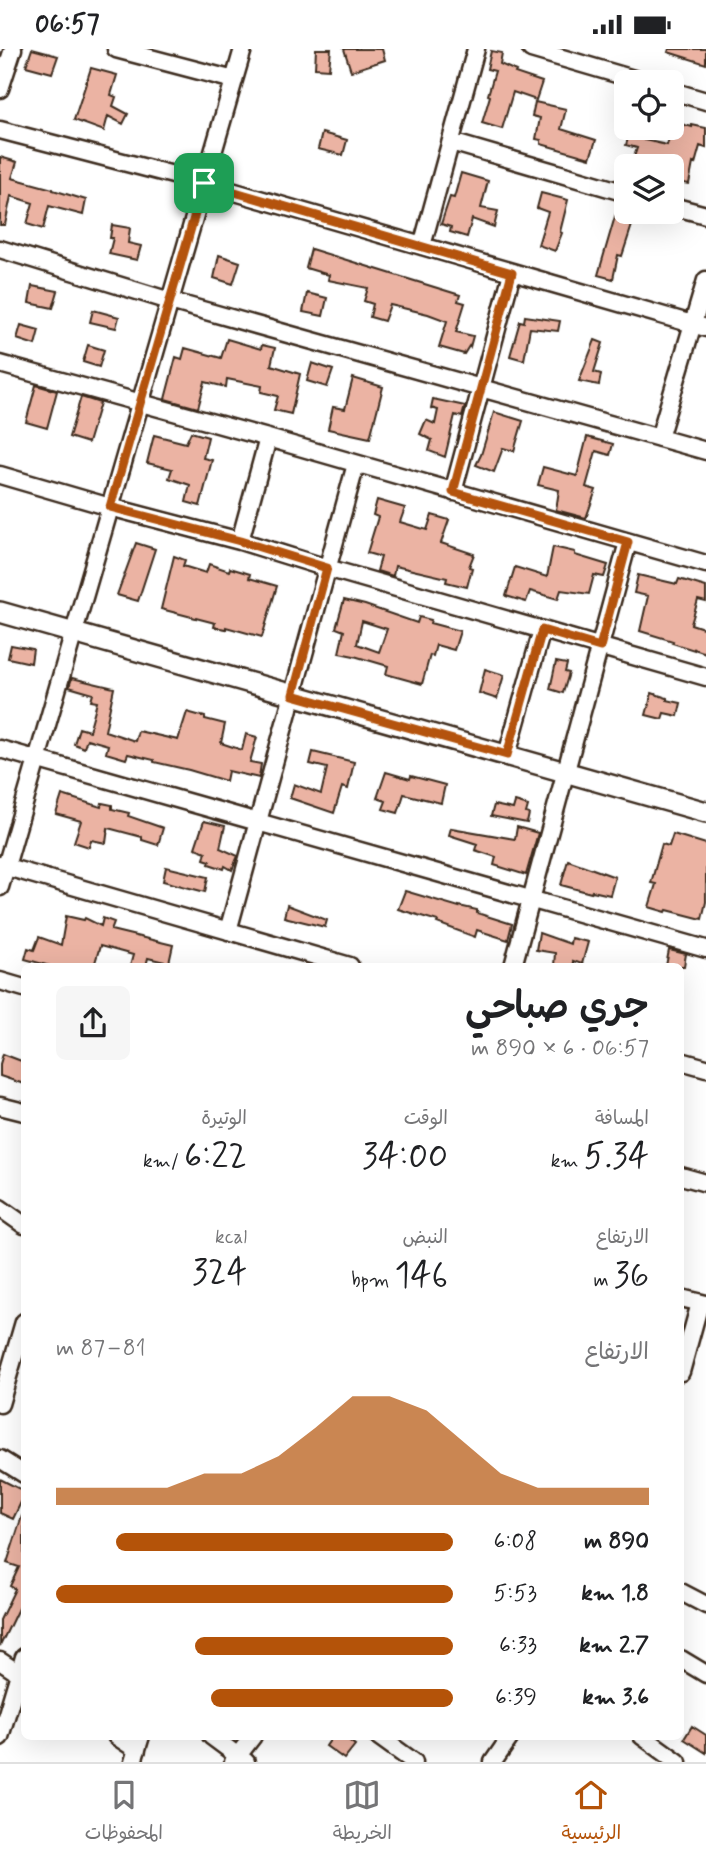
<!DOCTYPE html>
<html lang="ar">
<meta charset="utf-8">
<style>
body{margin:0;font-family:Mynerve,"Playpen Sans Arabic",sans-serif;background:#f6f6f6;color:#202124;direction:rtl;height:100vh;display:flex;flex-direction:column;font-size:26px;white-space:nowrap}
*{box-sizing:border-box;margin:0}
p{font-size:23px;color:#757577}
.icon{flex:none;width:38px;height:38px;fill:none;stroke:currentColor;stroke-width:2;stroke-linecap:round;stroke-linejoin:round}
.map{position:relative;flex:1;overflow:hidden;direction:ltr}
.details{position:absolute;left:21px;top:914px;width:663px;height:777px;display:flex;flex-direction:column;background:#fff;border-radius:10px;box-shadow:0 7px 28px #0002;direction:rtl}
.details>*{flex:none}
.tools{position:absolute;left:614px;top:21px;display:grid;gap:14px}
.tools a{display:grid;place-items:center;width:70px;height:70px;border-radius:10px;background:#fff;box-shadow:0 7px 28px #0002;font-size:35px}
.pin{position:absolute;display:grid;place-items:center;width:60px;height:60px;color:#fff;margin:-30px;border-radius:14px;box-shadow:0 4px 10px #0006}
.round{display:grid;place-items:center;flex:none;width:74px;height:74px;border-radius:10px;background:#f6f6f6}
.summary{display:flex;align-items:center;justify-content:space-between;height:119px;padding:0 35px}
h1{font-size:38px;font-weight:600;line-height:52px}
.figures{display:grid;grid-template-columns:repeat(3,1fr);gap:10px;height:119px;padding:7px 35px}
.figures div{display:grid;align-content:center}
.figures b{font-size:35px;font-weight:600}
.figures small{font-size:19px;font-weight:400}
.figures p{font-size:19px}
.chart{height:196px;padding:14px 35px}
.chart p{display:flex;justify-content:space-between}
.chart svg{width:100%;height:126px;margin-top:7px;fill:#b45309;opacity:.7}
ul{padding:0 35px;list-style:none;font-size:23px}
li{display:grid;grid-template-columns:112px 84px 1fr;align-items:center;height:52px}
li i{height:18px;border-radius:9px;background:#b45309}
.status{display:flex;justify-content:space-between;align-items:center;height:49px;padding:0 35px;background:#fff;direction:ltr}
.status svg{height:19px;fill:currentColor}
.tab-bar{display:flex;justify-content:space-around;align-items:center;height:98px;border-top:2px solid #e0e0e0;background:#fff;font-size:19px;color:#757577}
.tab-bar a{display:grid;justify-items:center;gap:4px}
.tab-bar .active{color:#b45309}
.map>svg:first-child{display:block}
.building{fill:#ebb3a3;stroke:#3b2a1e;stroke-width:2;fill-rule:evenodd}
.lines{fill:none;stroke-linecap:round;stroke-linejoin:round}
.minor-casing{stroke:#3b2a1e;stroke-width:21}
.tertiary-casing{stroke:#3b2a1e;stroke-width:24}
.minor{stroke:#fff;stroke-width:16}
.tertiary{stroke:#fff;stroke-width:19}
.route-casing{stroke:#fff;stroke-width:14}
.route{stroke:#b45309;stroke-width:9}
</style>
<div class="status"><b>06:57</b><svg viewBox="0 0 49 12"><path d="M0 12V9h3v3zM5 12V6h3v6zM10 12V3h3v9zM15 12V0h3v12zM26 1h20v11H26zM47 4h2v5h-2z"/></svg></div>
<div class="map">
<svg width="706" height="1713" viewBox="0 0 706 1713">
<rect width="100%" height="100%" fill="#fff"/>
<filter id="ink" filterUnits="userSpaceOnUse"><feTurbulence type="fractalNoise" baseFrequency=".0143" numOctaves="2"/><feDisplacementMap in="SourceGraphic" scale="14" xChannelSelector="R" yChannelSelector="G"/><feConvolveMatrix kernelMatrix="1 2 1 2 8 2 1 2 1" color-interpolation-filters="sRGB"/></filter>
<g filter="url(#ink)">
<!-- building -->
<path class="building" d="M32,0L58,7L52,24L26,17Z
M316,0H331L329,20L315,19Z
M344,0H382L385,11L351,22Z
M669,0H706V15L668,3Z
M491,2L502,4L500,15L516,22L515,24L542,33L536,51L513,43L502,80L482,74L490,47L488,46L495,22L487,20Z
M91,19L117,26L111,46L116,48L113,57L128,65L123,75L108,67L104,82L74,71Z
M535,53L566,60L561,80L596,91L590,109L541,95V91L536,90L540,69L532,67Z
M674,73L692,78V76L706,79V99L700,97L695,115L693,114L689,135L672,132V117H631L637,99L626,96L631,79H647L644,91L667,96Z
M322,84L347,91L343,106L318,100Z
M0,108L17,113L12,129L53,140V141L86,151L83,166L49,157L43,180L27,175L33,154L11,147L5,176H0Z
M461,124L488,132L481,159L498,162L494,178L472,170L467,188L450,183L451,178L441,175L450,148L454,149Z
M541,144L568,151L560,183L562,184L555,202L538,196L548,163L537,159Z
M616,164L634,170L622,207L618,206L613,230L598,226Z
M112,176L130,179L128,194L141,197L137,211L109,205L113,189H110Z
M311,200L460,246L458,252L465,254L456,283L473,287L470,298L469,297L464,305L439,298L447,272L428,265L390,256L384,272L370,268L373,255L364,252L368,239L328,231L329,226L306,219Z
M219,206L240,213L233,235L214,229Z
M32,237L58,242L53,259L29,254Z
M307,244L327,249L323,267L303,263Z
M93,261L119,268L116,279L90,273Z
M525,267L560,272L558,282L530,279L524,311L510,307L520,272L524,273Z
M21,276L39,281L35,296L17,290Z
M227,290L261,300L262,296L275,299L271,316L300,325L291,365L274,361L278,347L261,343L262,337L227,330L226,338L205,333L198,359L165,350L176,308L182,310L185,299L221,309Z
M595,291L603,294L594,323L601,325L599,336L579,332Z
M88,296L104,301L99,318L83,313Z
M312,314L333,321L327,338L307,332Z
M353,329L383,338L370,389L328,380L333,358L345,360Z
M36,336L57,342L47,379L26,373Z
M81,348L100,354L88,394L69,388Z
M433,350L465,357L462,368L455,366L445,408L429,402L432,391L420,385L426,371L435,375L438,361L431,359Z
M494,363L523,372L514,402L503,399L494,423L476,416L481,406Z
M191,383L208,388L203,409L212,411L200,457L186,453L190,436L169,429L172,420L147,414L154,386L186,394Z
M587,388L613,395L610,406L596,402L586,438L596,441L586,469L556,461L559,441L538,436L543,418L577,427Z
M377,451L405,459L400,473L427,481L432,466L449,471L441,494L474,505L469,518L472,519L467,538L446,533L447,529L395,517L393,527L377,522L381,508L367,504L378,468L373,466Z
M136,494L155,500L138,552L117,546Z
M553,498L575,503V506L608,516L604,528L594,526L589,545L561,541L558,550L530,542L526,553L506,547L515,518L547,528Z
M174,507L185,511L183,517L206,524L209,515L229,522L230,519L250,525L249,529L277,537L262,588L226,578V580L214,578L215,574L161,560Z
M638,526L677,535L679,530L706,538V553L698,551L691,575L706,580V604L694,600V601L672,594L673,592L640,582L648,547L634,544Z
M344,551L365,556L417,574L419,568L431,571L430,574L460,582L454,601L436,596L433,607L430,606L422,635L386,625L388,617L354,607L339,604L344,582L336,579ZM362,572L387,580L379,603L357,595Z
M11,596L33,600L31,614L8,609Z
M556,613L567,615L565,623L569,624L563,644L550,640Z
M485,620L504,626L497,650L479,644Z
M72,629L114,639L105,682L135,692L138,682L178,691L187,663L205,668V670L225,675L221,694L242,701L246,685L257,688L250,713L261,715L259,729L228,722L226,732L189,721L154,713V711L128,705L126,710L106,704L108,696L87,690L84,699L74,695L79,679L89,682L97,653L91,652L93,645L69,638Z
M652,644L667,649V651L681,654L678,667L664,664L662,670L646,666Z
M313,703L354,713L348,740L342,738L334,764L290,749L294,735L321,745L327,719L310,715Z
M386,723L410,730L411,727L445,736L441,754L404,745L398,764L383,760L386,752L377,749Z
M62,746L101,758L102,754L112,756V760L129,764L128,767L163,779L158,796L142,791V788L108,779L106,794L91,791L89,798L74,793L81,772L56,765Z
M515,753L528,757L526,764L529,765L527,774L491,767L494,756L513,760Z
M204,772L225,777L220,799L238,807L232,821L225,817L224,820L209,815L210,812L204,810L206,803L195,799Z
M517,778L538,784L526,826L494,816L496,808L475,801L477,795L449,786L451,779L515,790Z
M673,785L706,795V853L702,870L667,861L666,863L649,858L656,835L651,834L662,795L669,797Z
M568,811L615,828L610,846L592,842L591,844L561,836Z
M166,818L208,828L205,843L163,832Z
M405,842L459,858V857L477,861V864L512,875L508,891L477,881L475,888L437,874L438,872L398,860Z
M287,856L327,871L325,878L284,868Z
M66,867L84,871L85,869L101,877L103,869L114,873L111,881L173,896L169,914L148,909L146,917H130L133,906L100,897L94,917H50L25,910L28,899L34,901L39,888L61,896Z
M539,884L570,895L571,889L588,893L582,915L573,912V917H554L555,904L536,901Z
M669,901L686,905L684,917H666Z
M3,1005L24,1013V1035L0,1027V1015Z
M0,1430L24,1442V1447L13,1470L0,1464Z
M22,1467H24V1547L0,1597V1571L15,1540L10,1537L19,1518L7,1514Z
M692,1677L706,1686V1704L684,1690Z
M333,1687H343L355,1696L344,1710L326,1697Z"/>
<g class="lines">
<!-- minor casing -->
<g class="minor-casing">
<path id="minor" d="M116,0L234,31
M531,0L644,33
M0,40L13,0
M672,42L706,52
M0,81L204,134L706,279
M451,93L626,144
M672,157L706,166
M422,197L476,0
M0,200L170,252L706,402
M0,315L268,389L706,515
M659,389L706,231
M0,426L110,458L240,492L327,519L706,628
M453,443L512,224
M240,492L268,389
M0,700L706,900
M507,706L542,581
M0,816L350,917
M0,838L243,0
M228,882L356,415
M513,917L628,493
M0,932L24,939
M681,1012L706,1019
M0,1057L24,1063
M681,1127L706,1134
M0,1159L24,1176
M681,1249L706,1255
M681,1323L700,1254
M0,1355L24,1273
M0,1410L24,1425
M681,1543L706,1556
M681,1610L706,1625
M0,1612L24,1628
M116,1687L137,1701
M211,1687L246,1713
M378,1687L414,1713
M642,1687L678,1713
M0,1688L24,1608
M133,1713L141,1687
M233,1713L253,1687
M493,1713L511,1687"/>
</g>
<!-- tertiary casing -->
<g class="tertiary-casing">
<path id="tertiary" d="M0,563L706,763"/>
</g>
<!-- minor -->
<use href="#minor" class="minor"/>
<!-- tertiary -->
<use href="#tertiary" class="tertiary"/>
</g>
</g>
<g class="lines" filter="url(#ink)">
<!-- route casing -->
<g class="route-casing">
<path id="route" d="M204,134L512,224L453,443L628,493L600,598L542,581L507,706L293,646L327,519L240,492L110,458Z"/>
</g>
<!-- route -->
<use href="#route" class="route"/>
</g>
</svg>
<div class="tools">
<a><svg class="icon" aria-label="locate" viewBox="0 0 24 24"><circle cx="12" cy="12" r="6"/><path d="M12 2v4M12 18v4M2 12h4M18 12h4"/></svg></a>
<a><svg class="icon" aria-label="layers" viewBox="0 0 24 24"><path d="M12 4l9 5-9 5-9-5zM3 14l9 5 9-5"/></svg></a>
</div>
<div class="pin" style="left:204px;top:134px;background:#1e9e55"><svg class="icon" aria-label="arrive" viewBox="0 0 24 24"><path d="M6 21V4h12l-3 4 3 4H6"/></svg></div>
<section class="details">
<div class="summary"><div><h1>جري صباحي</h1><p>06:57 · 6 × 890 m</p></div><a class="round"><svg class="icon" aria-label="share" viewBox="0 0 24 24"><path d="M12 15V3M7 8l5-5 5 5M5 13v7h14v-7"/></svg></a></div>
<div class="figures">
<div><p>المسافة</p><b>5.34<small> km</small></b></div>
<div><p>الوقت</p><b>34:00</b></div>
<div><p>الوتيرة</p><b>6:22<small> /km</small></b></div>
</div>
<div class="figures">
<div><p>الارتفاع</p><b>36<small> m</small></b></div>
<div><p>النبض</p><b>146<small> bpm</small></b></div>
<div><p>kcal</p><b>324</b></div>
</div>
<div class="chart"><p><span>الارتفاع</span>81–87 m</p>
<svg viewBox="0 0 160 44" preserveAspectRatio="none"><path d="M0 44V38L10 38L20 38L30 38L40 33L50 33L60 27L70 17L80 6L90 6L100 11L110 22L120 33L130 38L140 38L150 38L160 38V44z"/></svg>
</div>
<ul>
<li><b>890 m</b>6:08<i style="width:85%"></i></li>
<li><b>1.8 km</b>5:53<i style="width:100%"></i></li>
<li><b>2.7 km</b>6:33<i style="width:65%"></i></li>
<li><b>3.6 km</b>6:39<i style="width:61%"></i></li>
</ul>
</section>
</div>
<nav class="tab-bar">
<a class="active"><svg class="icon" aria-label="home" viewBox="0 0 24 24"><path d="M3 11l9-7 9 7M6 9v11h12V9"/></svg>الرئيسية</a>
<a><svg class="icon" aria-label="map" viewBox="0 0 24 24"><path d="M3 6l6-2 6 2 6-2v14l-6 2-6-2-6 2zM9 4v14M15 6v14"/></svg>الخريطة</a>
<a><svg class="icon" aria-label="saved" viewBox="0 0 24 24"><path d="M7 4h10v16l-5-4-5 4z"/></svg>المحفوظات</a>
</nav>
